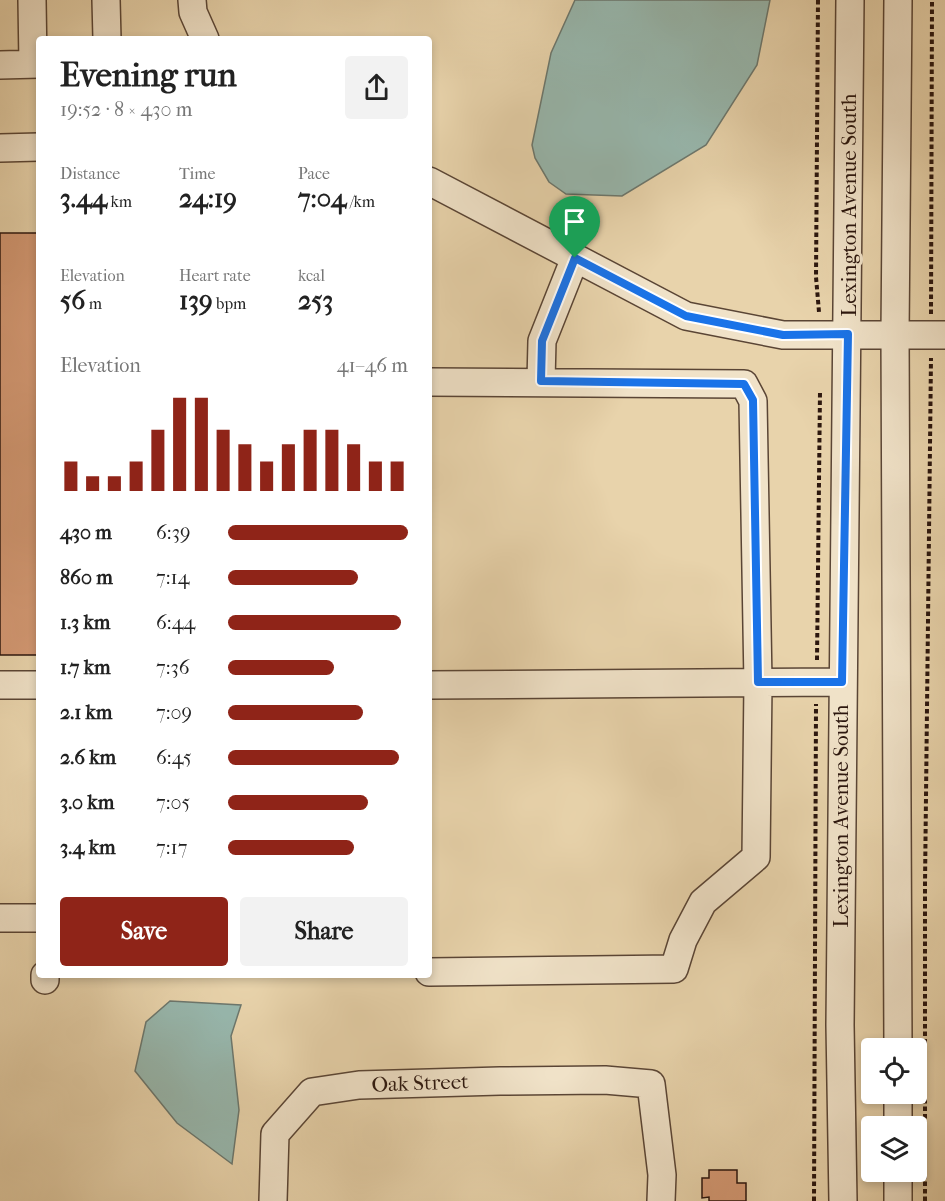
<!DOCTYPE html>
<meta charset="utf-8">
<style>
body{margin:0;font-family:"IM FELL French Canon",serif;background:#f2f2f2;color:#222;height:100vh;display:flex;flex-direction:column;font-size:22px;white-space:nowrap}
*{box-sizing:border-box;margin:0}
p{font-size:20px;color:#767676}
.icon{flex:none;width:33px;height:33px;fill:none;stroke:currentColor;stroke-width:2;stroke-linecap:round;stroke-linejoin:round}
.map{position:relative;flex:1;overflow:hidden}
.panel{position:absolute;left:36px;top:36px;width:396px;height:942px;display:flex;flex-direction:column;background:#fff;border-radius:6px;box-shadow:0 3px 9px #0003}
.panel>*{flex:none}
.controls{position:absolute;left:861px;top:1038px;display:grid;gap:12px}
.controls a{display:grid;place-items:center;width:66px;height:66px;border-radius:6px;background:#fff;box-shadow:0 3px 9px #0003;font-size:30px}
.pin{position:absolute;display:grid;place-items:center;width:51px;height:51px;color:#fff;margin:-62px -26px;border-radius:50% 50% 50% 0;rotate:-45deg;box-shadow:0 0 6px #0007}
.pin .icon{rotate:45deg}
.round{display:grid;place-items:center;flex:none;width:63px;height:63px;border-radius:6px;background:#f2f2f2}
.overview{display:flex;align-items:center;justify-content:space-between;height:102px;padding:0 24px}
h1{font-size:33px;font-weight:800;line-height:45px}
.stats{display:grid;grid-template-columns:repeat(3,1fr);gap:9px;height:102px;padding:6px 24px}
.stats div{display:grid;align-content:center}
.stats b{font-size:26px;font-weight:800}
.stats small{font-size:16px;font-weight:400}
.stats p{font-size:16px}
.chart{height:168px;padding:12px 24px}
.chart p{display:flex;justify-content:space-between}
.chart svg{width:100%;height:108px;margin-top:6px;stroke:#8f2418;stroke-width:6}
.button{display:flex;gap:12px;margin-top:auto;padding:12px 24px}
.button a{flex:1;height:69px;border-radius:6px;background:#8f2418;color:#fff;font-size:24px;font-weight:800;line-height:69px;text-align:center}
.button a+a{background:#f2f2f2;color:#222}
ul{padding:0 24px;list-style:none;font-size:20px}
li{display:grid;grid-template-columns:96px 72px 1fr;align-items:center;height:45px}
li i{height:15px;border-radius:8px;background:#8f2418}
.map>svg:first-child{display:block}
.water{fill:#97b7ad;stroke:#6c776d;stroke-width:1.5}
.building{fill:#d49974;stroke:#2b160e;stroke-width:1.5}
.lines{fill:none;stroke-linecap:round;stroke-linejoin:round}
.minor-casing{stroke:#5a4535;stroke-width:30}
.path{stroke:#2b160e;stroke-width:4;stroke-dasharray:4.5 3;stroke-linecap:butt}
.minor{stroke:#f0e2c8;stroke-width:27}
.route-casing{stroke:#fff;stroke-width:12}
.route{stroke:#1a73e8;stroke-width:8}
.labels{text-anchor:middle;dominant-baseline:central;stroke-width:6;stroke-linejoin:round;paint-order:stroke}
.street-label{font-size:21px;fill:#2b160e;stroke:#f0e2c8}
</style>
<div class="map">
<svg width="945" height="1201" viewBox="0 0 945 1201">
<rect width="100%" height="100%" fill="#e8d3ab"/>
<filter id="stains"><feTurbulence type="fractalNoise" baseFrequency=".00333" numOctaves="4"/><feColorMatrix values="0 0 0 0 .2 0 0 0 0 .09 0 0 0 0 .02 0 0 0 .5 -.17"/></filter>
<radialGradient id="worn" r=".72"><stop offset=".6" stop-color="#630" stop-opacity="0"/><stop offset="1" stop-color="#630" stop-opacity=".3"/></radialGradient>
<!-- water -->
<path class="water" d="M575,0H770L757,65L706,145L622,196L566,194L549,182L535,158L532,145L551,53Z
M170,1001L241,1005L231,1036L239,1110L232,1164L177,1123L135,1071L146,1022Z"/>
<!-- building -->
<path class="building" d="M0,233H39V655H0Z
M709,1170H737V1183H746V1201H709V1197L702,1198V1178H709Z"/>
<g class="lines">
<!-- minor casing -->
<g class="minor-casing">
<path id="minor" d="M32,0L33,64
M106,0L107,39
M192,0L193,12L205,39
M0,65L39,64
M0,148L39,147
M429,181L686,316L783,335H945
M541,381L542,341L575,258
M429,382L744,384L753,401L758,683L756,857L703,902L683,940L674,969L429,972
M0,685H39
M429,685L842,682
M0,918H39
M45,980V975
M898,1048L895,334L898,0
M898,1094V1126
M898,1172V1201
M273,1201L275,1134L312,1092L359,1085L500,1081L605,1080L651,1084L662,1175L661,1201
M843,1201L840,1025L850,0"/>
</g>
<!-- path -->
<path class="path" d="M818,0L816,277L819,312
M931,314L932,0
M817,660L820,392
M814,1201L816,704
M925,1201V884L931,358"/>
<!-- minor -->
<use href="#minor" class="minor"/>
</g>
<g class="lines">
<!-- route casing -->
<g class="route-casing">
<path id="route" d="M575,258L686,316L783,335L848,334L842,682H758L753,400L744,384L541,381L542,341Z"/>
</g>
<!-- route -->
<use href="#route" class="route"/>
</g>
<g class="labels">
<!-- street labels -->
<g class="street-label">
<text transform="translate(849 205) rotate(-90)">Lexington Avenue South</text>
<text transform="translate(841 816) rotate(-90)">Lexington Avenue South</text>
<text transform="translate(420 1083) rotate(-2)">Oak Street</text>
</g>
</g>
<rect width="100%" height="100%" filter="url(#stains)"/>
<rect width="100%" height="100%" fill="url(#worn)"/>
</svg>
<div class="controls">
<a><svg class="icon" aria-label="locate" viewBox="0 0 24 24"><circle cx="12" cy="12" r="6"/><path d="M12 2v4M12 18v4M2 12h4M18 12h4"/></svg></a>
<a><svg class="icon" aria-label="layers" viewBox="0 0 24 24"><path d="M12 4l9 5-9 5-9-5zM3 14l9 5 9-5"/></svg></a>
</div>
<div class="pin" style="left:575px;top:258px;background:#1e9e55"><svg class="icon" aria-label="arrive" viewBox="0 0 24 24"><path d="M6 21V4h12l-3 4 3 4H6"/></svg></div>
<section class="panel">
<div class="overview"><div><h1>Evening run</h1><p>19:52 · 8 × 430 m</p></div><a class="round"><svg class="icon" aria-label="share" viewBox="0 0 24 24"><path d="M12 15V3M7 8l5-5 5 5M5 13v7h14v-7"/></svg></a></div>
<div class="stats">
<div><p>Distance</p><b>3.44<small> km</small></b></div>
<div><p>Time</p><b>24:19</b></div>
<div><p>Pace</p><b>7:04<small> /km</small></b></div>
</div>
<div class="stats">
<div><p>Elevation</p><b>56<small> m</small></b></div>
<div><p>Heart rate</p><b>139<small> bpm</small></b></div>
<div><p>kcal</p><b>253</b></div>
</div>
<div class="chart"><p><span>Elevation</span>41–46 m</p>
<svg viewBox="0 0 160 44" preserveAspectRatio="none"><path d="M5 44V32M15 44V38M25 44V38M35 44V32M45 44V19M55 44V6M65 44V6M75 44V19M85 44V25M95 44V32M105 44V25M115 44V19M125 44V19M135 44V25M145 44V32M155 44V32"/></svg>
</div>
<ul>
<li><b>430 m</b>6:39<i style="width:100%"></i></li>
<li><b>860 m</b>7:14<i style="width:72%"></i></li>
<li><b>1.3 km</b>6:44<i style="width:96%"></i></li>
<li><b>1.7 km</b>7:36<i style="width:59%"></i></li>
<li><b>2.1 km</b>7:09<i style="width:75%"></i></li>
<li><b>2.6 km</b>6:45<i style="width:95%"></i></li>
<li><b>3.0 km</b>7:05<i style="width:78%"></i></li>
<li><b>3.4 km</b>7:17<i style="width:70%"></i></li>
</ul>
<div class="button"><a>Save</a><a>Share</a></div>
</section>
</div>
